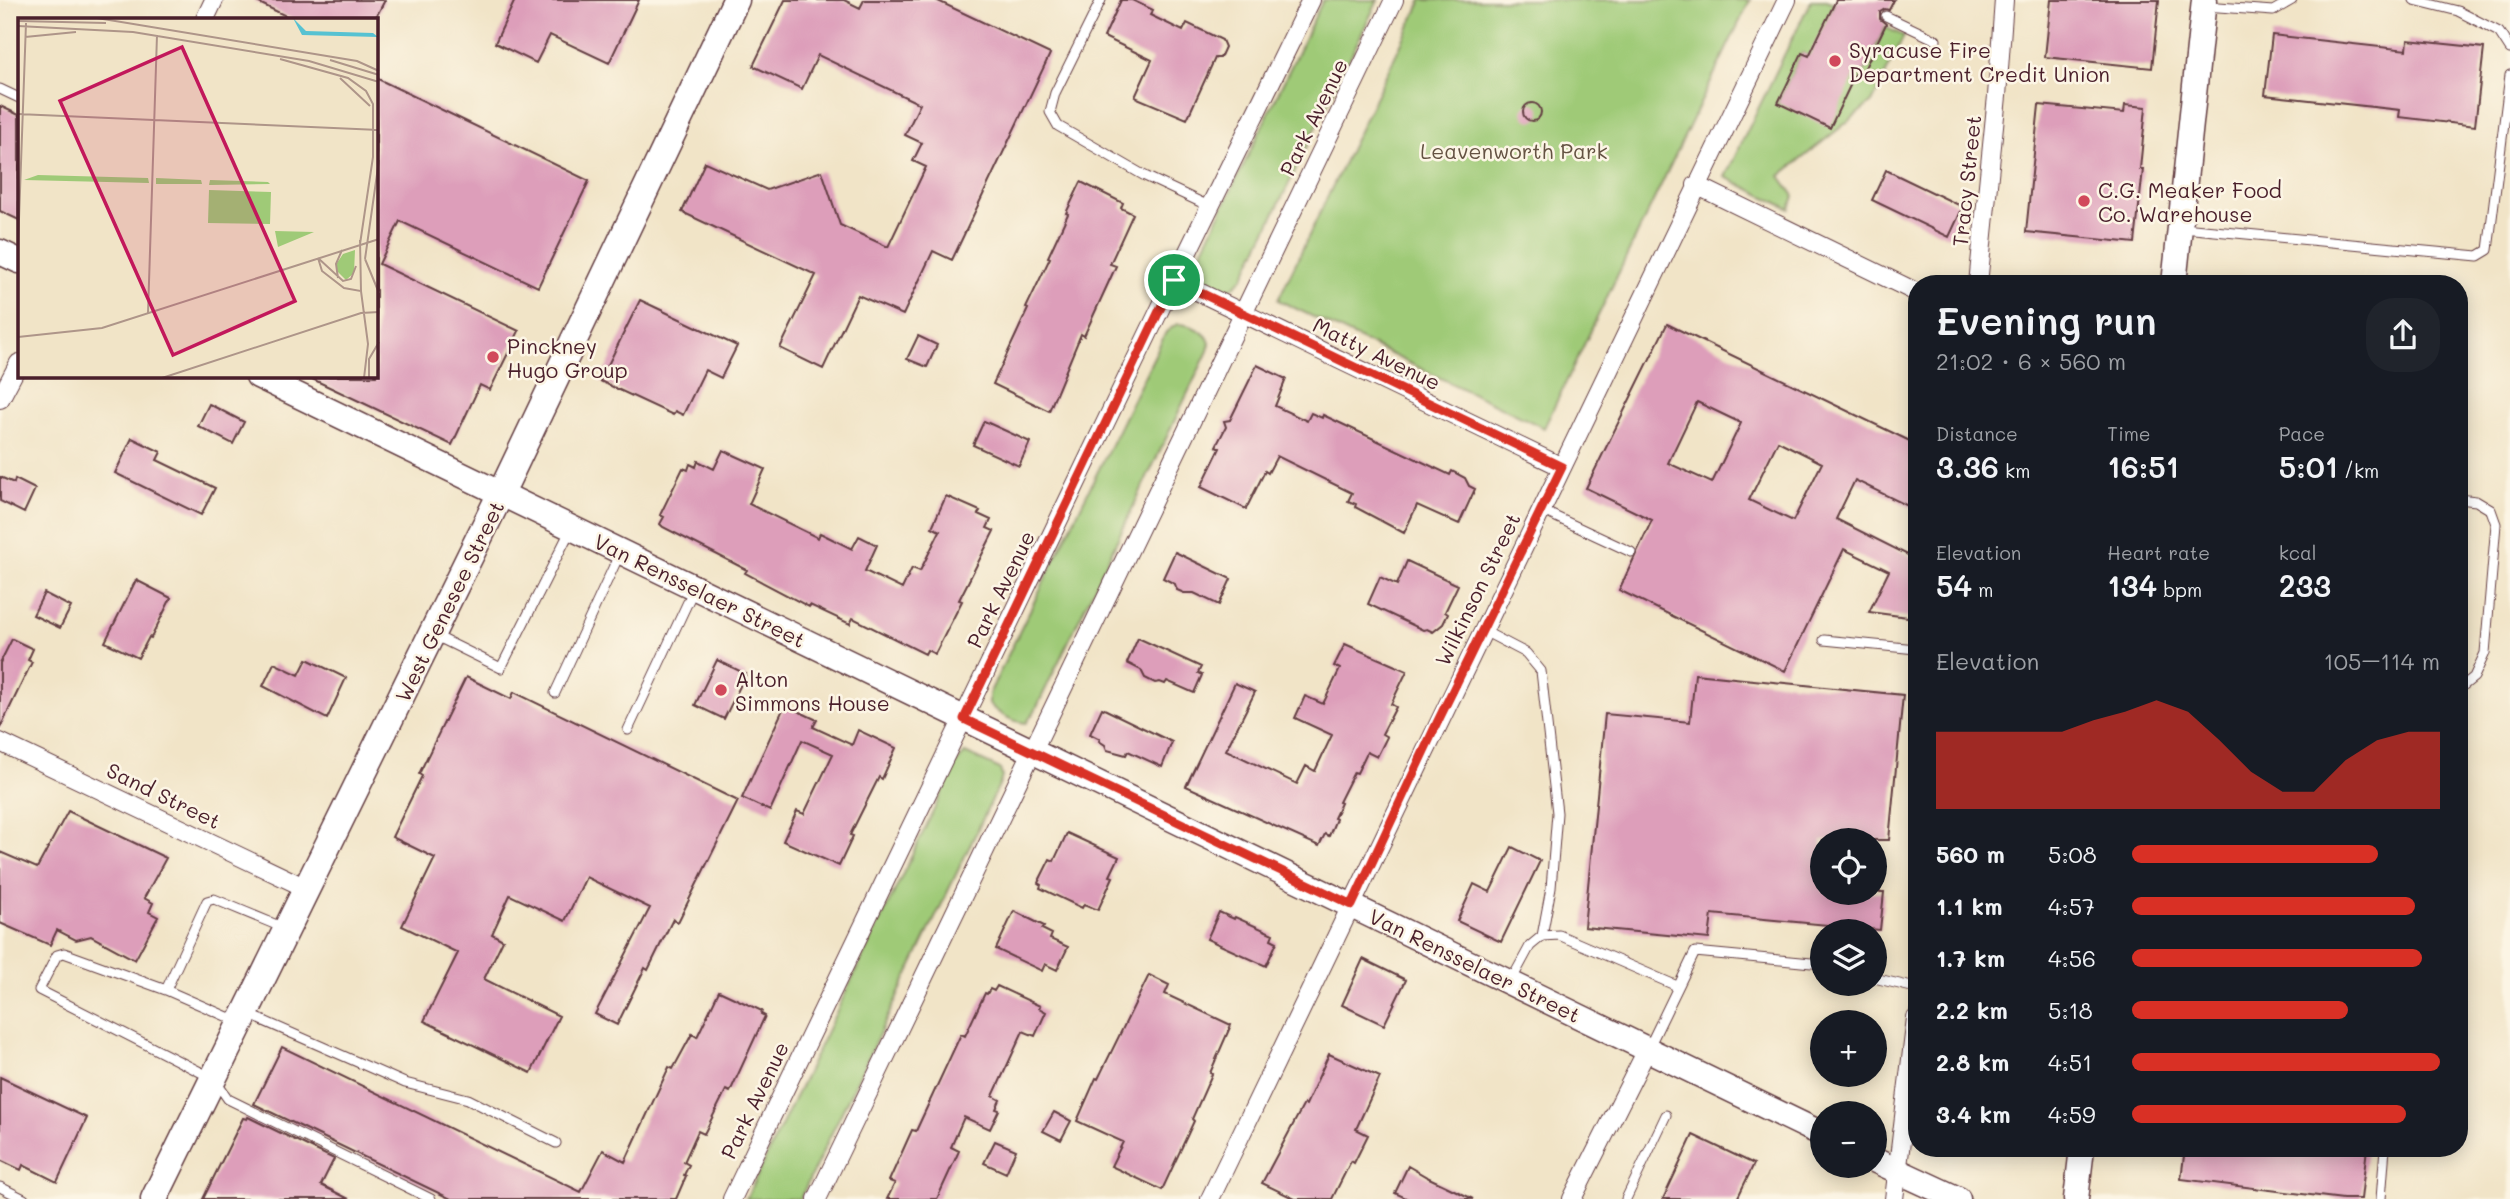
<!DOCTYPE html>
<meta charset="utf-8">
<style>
body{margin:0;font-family:Mali,sans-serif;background:#20242c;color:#f1f3f6;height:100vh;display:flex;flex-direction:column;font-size:26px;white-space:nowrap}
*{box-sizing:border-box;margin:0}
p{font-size:23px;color:#9ea1a6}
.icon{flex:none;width:38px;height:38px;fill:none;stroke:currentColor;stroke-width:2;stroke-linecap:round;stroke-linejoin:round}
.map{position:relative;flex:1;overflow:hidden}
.details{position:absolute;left:1908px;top:275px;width:560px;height:882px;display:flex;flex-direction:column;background:#171b24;border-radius:28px;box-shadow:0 4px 18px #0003}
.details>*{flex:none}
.controls{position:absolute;left:1810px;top:828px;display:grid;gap:14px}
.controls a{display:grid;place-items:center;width:77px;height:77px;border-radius:50%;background:#171b24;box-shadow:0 4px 18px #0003;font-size:35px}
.pin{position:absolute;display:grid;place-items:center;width:60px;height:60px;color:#fff;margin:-30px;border:4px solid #fff;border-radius:50%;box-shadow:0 2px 7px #0007}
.round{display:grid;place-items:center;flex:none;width:74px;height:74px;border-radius:28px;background:#20242c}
.headline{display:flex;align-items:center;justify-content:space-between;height:119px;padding:0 28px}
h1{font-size:38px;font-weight:600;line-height:52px}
.metrics{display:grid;grid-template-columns:repeat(3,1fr);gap:10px;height:119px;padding:7px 28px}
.metrics div{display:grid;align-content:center}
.metrics b{font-size:30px;font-weight:600}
.metrics small{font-size:19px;font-weight:400}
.metrics p{font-size:19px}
.chart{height:196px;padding:14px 28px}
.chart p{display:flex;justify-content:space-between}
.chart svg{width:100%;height:126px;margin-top:7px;fill:#d93025;opacity:.7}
ul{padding:0 28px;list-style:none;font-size:23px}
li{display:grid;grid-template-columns:112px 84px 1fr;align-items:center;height:52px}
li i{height:18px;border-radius:9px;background:#d93025}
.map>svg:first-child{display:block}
.green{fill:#9fca77;stroke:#747451;stroke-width:2}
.building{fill:#dd9eba;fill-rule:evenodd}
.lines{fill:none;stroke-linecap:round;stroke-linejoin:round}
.lane-casing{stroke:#633d42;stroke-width:11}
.street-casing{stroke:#633d42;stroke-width:20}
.secondary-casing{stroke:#633d42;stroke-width:27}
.primary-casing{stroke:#633d42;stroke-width:29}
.lane{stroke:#fff;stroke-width:9}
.street{stroke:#fff;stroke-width:18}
.secondary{stroke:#fff;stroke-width:24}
.primary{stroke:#fff;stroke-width:26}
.route-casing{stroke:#fff;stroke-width:14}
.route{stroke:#d93025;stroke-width:9}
.poi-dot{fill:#d1495b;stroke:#fcf5e5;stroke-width:2.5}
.labels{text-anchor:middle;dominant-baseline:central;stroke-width:5;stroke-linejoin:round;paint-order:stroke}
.poi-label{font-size:21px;fill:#4a1f2b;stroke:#fcf5e5;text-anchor:start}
.street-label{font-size:21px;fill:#4a1f2b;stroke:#fcf5e5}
.park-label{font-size:21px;fill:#645242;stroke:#fcf5e5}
.inset-road{fill:none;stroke:#ae9589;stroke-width:2}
.view{fill:#c2185b;fill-opacity:0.15;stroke:#c2185b;stroke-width:3.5}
.inset-edge{fill:none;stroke:#4a1f2b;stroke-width:3.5}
</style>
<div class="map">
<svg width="2510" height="1199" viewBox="0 0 2510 1199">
<rect width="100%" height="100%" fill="#fcf5e5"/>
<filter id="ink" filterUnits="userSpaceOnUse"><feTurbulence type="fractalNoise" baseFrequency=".0143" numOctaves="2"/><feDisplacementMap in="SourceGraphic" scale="14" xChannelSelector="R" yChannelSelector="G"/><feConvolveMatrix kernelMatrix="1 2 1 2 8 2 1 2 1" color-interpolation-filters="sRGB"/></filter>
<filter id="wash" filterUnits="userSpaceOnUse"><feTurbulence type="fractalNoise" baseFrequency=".00686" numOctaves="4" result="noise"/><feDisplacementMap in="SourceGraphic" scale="28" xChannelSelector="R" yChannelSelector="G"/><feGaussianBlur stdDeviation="1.57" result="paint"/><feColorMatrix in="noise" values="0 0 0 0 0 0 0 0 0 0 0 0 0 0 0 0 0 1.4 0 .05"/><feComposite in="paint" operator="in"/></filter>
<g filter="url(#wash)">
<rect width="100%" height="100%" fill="#f1e4c7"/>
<!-- green -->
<path class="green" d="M1323,0H1378L1243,278L1231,289C1207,291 1196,274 1202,251Z
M1422,0H1750L1544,428L1278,300Z
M1811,0H1827L1834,3L1814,59L1802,53L1778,103L1852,71L1862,76L1885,27L1904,36L1872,102L1780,176L1794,196L1790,209L1725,177Z
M1177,324C1189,324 1207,331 1210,343L1208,351L1035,711L1026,723C1013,722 998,714 989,704V694L1166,332Z
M965,753L1000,769L1002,777L1000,783L800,1199H746L956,764Z"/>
<g id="blocks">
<!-- building -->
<path class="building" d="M253,0H385L375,19H292Z
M515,0H639L609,63L550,35L536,63L495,43Z
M785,0H844L860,8L864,0H936L1050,54L952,260L933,251L903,315L858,295L823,369L780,348L816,275L682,212L705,162L767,190L822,171L840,225L888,247L926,167L913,161L922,143L905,135L920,104L818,55L802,89L753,66Z
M1121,0H1132L1153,10L1150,15L1183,31L1187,23L1222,40L1225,47L1220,58H1215L1187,119L1135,97L1152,60L1104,37Z
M1836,0H1894L1889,10L1885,9L1880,12V19L1886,24L1861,76L1856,73L1830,128L1778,103L1802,53L1809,56Z
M2051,0H2159L2152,68L2045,57Z
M2272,35L2407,50L2408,40L2484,48L2475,126L2399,117L2400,110L2265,95Z
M376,78L589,181L538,287L400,221L379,264L519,331L490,390L480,385L452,445L306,376H376Z
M1523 112a9 9 0 1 1 18 0a9 9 0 1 1-18 0Z
M2039,105L2124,113L2125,105L2146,107L2140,169H2143L2135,243L2026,232Z
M0,106L19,115V220L0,211Z
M1886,170L1963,207L1949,237L1872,200Z
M1081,182L1123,203L1121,208L1133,214L1110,264L1116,266L1084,336L1081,334L1049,411L993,384L1028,309L1026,308L1050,258L1048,257L1068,214L1066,213Z
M640,300L737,346L721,378L705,370L683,415L675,411L673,415L600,381Z
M1667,324L1916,444V510L1855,480L1836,519L1916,559V618L1869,612L1889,571L1844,549L1785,671L1619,590L1652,520L1586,488ZM1697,402L1741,423L1712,483L1668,463ZM1778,441L1822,463L1793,521L1749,500Z
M918,336L937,345L927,367L907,359Z
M1257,365L1286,379L1275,406L1307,421L1311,413L1322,418L1323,415L1450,475L1452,471L1465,478L1469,486L1475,489L1459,524L1417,505L1404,533L1355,507L1356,504L1348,501L1352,493L1277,456L1268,473L1265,471L1246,509L1201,487L1220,448L1216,446L1226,427L1224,421L1230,420Z
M209,404L244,422L233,444L198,426Z
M984,421L1030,442L1019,466L973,445Z
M132,438L161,452L157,460L215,488L201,515L115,473Z
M723,450L765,469L749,504L818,538L820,533L852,549L859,536L877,545L865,571L902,589L912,568L920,571L940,531L932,527L946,496L980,511L978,514L991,520L987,528L994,531L959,600L962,601L935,654L927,650L925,654L853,618L850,624L810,605L809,607L745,573L747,570L663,527L660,524L664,517L660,515L683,468L688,470L690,464L696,467L698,461L714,469Z
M0,477L14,483L15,479L35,489L24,513L0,501Z
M1175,552L1231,579L1219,605L1194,593H1184L1177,590L1175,584L1163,578Z
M1407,561L1458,585L1445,612L1448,614L1443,624L1433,632L1427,629L1423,630L1368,604L1380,577L1397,585Z
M136,580L171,598L151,638L149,637L138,658L105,642Z
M44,593L71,607L60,628L33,615Z
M1138,638L1201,667L1198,673L1202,675L1194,693L1167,681L1165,684L1160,682L1155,683L1145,678L1141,670L1127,663Z
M12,639L33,649L28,660L32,662L0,728V663Z
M1345,644L1407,671L1391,704L1396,707L1382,734L1387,737L1377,757L1367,752L1357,773L1354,772L1339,802L1341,803L1334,818L1336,819L1329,836L1325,834L1319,846L1186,786L1235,683L1255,692L1226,750L1297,784L1306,766L1315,771L1332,735L1295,718L1305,696L1323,704L1340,669L1334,666Z
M307,659L346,678L327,719L263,686L274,663L299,675Z
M717,660L746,674L724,719L695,705Z
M1695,674L1903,695L1889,840H1822V892H1884L1880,930L1712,914L1709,939L1584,927L1605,714L1690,722Z
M466,677L511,699L514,692L738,801L678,922L673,919L648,970L645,968L617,1025L595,1014L650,908L586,877L565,921L510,895L492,934L503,940L484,979L559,1016L531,1073L424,1021L458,953L402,926L435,858L392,837L422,776L419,774Z
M785,705L817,720L813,727L852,745L858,730L896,748L882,779L879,777L850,835L853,836L839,866L783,841L797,811L804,814L833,754L802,740L770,811L742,798Z
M1102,708L1172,742L1162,767L1128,751L1126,755L1107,750L1105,745L1099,741L1100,739L1090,734Z
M68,811L166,858L144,898L153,903L149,912L158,917L135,960L91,936L76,940L57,930L50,945L0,923V852L37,868Z
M1067,833L1119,857L1110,876L1113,877L1098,910L1084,904L1082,908L1040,888L1041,885L1038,883L1050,859L1054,861Z
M1512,847L1540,861L1501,942L1457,921L1474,884L1490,892Z
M1014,911L1044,926L1042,929L1052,934L1050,939L1068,947L1057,970L1045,964L1042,971L996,949Z
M1219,912L1234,919L1235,917L1273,934L1271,939L1277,942L1266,966L1207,939Z
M1363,959L1406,980L1384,1025L1342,1005Z
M1149,975L1169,985L1165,994L1231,1025L1210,1073L1212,1074L1192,1119L1194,1121L1162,1190L1111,1166L1123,1142L1077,1121L1096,1078L1098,1079Z
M997,986L1040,1006L1039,1008L1046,1012L1035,1036L1023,1031L993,1096L1000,1100L996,1109L999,1110L990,1129L964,1117L951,1147L959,1151L937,1199H887L895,1183L889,1181L912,1130L916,1131L961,1034L965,1036L985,993L987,994L990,989L994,991Z
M719,991L762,1011L761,1014L765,1016L730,1092L726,1090L704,1134L698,1131L684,1162L689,1165L684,1175L686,1176L676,1199H451L254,1104L282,1047L581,1192L603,1150L625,1162L669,1067L673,1069L692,1034L697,1037Z
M1329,1054L1380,1077L1356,1129L1368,1135L1354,1163L1351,1161L1332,1199H1295L1262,1183L1304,1104L1306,1105Z
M0,1077L87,1118L57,1182L23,1165L21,1170L0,1160Z
M1054,1112L1071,1121L1061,1140L1043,1131Z
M248,1117L334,1159L321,1185L349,1199H203L243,1118L247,1119Z
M1693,1135L1754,1164L1737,1199H1663Z
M995,1141L1016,1150L1006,1173L984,1163Z
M2185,1148H2367L2361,1199H2343L2181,1179Z
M1408,1166L1427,1177L1473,1199H1408L1395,1193Z"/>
</g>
</g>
<g filter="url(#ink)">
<use href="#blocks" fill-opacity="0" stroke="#633d42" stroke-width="2"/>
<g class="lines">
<!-- lane casing -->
<g class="lane-casing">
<path id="lane" d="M1101,0L1055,93L1050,112L1058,126L1145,176L1211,207
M2414,0L2458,11L2499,32L2510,49
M2205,6L2273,11L2292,0
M1886,16L1936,40
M0,89L19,98
M2183,228L2478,256L2488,250L2510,75
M2459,499L2476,501L2491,510L2496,524L2485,653L2474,677L2459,689
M1541,510L1631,552
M1482,630L1526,653L1541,671L1557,813L1551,888L1542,936
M434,635L501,668L571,529
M1824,640L1916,649
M555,693L620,553
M628,730L694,589
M1874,978L1916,988
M1511,981L1530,946L1542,936L1559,935L1677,986
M166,990L64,953L57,955L39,990L214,1079L228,1099L431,1199
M248,1014L405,1083L468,1099L556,1143
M237,1021L166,990L207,901L214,899L284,928
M1649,1047L1695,952L1822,964
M0,1187L24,1199
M1626,1199L1666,1115
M2381,1199L2385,1148"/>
</g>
<!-- street casing -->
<g class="street-casing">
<path id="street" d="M205,19L214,0
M1696,185L1916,292
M1174,280L1562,467
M1978,284L1997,96L2004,0
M0,399L19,363
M0,742L308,889
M732,1199L1174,280L1311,0
M817,1199L1394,0
M1210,1199L1787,0
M1572,1199L1648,1048
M1894,1199L1916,1018"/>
</g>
<!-- secondary casing -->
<g class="secondary-casing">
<path id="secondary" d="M0,252L19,261
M2174,284L2204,0
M258,376L1822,1134
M1874,1160L1958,1199
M2076,1199L2082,1148"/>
</g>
<!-- primary casing -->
<g class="primary-casing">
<path id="primary" d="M154,1199L501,493L736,0"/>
</g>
<!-- lane -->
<use href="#lane" class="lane"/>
<!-- street -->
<use href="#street" class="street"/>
<!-- secondary -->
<use href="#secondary" class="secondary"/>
<!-- primary -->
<use href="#primary" class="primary"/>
</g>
</g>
<g class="lines" filter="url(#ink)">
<!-- route casing -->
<g class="route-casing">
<path id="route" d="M1174,280L1562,467L1437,723L1352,905L964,719Z"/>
</g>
<!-- route -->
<use href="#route" class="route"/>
</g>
<!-- markers -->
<g class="poi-dot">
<circle cx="1835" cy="61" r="7"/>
<circle cx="2084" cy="201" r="7"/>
<circle cx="493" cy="357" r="7"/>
<circle cx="721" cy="690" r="7"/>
</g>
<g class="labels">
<!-- poi labels -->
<g class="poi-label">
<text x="1849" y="49">Syracuse Fire<tspan x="1849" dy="24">Department Credit Union</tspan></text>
<text x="2098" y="189">C.G. Meaker Food<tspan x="2098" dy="24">Co. Warehouse</tspan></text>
<text x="507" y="345">Pinckney<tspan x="507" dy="24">Hugo Group</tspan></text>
<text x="735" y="678">Alton<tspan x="735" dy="24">Simmons House</tspan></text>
</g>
<!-- street labels -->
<g class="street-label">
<text transform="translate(1313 117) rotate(-64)">Park Avenue</text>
<text transform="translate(1966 181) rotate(-84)">Tracy Street</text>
<text transform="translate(1377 353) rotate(26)">Matty Avenue</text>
<text transform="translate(1000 589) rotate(-64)">Park Avenue</text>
<text transform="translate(1477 589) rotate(-64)">Wilkinson Street</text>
<text transform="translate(700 590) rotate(26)">Van Rensselaer Street</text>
<text transform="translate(449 601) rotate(-64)">West Genesee Street</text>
<text transform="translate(164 795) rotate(26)">Sand Street</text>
<text transform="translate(1475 965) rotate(26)">Van Rensselaer Street</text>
<text transform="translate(754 1100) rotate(-64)">Park Avenue</text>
</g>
<!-- park labels -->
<g class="park-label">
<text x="1514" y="150">Leavenworth Park</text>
</g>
</g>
<!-- overview -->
<g transform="translate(18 18)">
<rect width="360" height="360" fill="#f1e4c7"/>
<path d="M20,157L130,160L131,165L6,162ZM138,160L183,162L184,166H138ZM192,162L250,164L252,166L191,167ZM191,172L253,174L252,206L190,205ZM257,213L296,214L260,229ZM337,232L336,255L328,262L319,253V245L325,236Z" fill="#9fca77"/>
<path d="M275,0L288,13L355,15L360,19L284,17Z" fill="#57c2d2"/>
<path class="inset-road" d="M79,0L339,43L361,53M0,3L88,5M0,8L115,14L291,43L361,64M7,19L58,14M262,41L330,60L348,73L355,86V139L342,226M312,42L361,57M322,60L352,88M0,96L361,112M342,222L343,273M0,229L8,5M300,240L304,253L326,270L343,273L350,326L346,360M300,240L325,263L333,261L338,248M347,241L361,275M347,241L361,142M320,260L318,246L324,232M130,295L139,17M0,319L84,310L361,221M144,360L343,295L361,294M351,360V341L361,324"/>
<path class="view" d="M164,29L277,283L155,337L42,83Z"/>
<rect width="360" height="360" class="inset-edge"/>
</g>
</svg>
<div class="controls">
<a><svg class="icon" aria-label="locate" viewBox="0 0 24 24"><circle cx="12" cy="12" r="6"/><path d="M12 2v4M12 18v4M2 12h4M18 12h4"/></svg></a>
<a><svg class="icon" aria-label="layers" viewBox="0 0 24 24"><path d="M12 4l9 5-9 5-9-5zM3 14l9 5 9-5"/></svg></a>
<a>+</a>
<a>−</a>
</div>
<div class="pin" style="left:1174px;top:280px;background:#1e9e55"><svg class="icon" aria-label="arrive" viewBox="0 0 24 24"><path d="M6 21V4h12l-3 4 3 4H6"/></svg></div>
<section class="details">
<div class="headline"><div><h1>Evening run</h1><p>21:02 · 6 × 560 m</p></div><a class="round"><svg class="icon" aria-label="share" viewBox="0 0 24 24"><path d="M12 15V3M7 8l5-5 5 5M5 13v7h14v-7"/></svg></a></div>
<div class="metrics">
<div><p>Distance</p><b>3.36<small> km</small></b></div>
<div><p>Time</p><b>16:51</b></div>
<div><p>Pace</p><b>5:01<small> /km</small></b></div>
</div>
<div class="metrics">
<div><p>Elevation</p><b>54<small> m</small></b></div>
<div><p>Heart rate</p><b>134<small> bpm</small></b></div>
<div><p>kcal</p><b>233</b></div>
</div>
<div class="chart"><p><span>Elevation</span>105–114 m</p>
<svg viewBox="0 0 160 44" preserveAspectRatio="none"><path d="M0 44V17L10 17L20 17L30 17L40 17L50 13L60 10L70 6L80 10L90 20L100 31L110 38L120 38L130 27L140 20L150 17L160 17V44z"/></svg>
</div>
<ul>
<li><b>560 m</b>5:08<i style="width:80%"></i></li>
<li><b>1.1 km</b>4:57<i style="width:92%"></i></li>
<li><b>1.7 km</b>4:56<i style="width:94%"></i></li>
<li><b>2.2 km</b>5:18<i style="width:70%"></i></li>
<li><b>2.8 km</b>4:51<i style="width:100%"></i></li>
<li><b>3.4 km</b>4:59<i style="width:89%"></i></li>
</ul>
</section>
</div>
